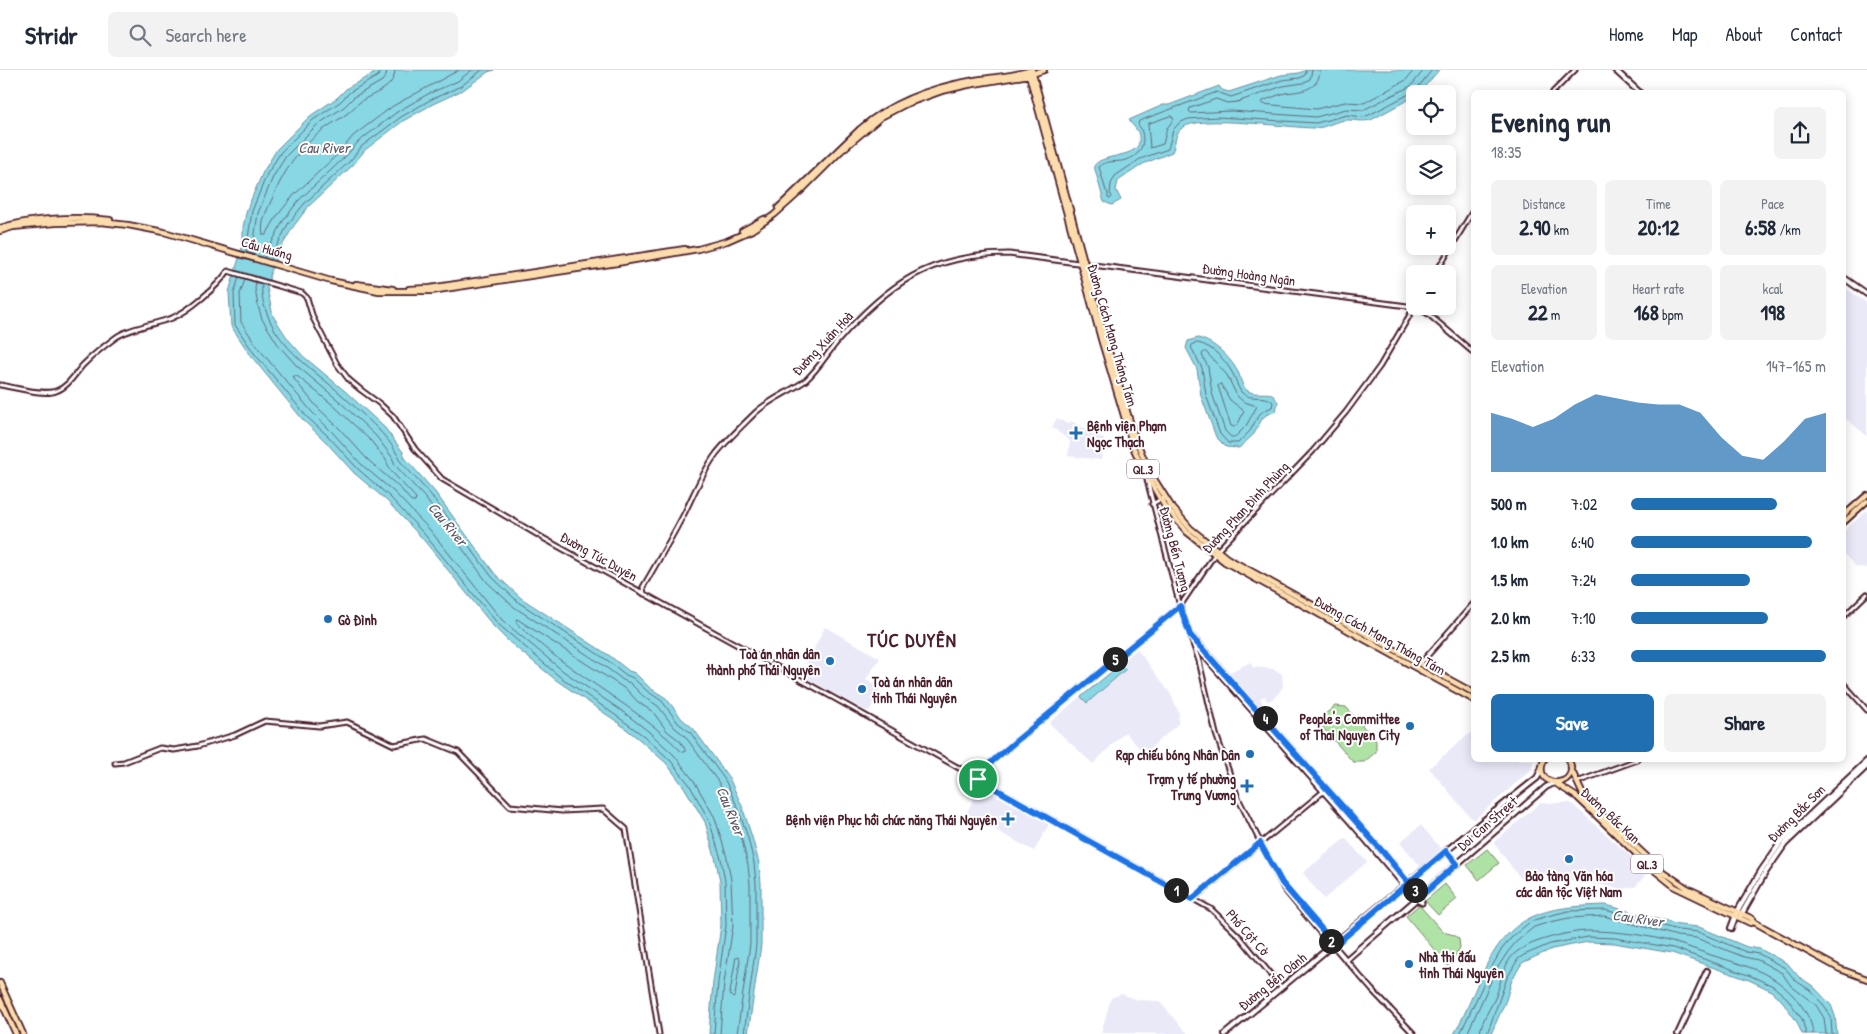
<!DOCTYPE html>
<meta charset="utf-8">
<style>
body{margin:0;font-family:"Patrick Hand",sans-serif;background:#f2f2f3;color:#1f2937;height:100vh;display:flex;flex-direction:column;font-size:19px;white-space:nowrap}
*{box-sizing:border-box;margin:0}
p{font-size:16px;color:#747a83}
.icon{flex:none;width:28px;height:28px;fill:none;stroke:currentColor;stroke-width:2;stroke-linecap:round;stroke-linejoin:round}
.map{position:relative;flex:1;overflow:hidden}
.drawer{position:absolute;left:1471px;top:20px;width:375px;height:672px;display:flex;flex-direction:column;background:#fff;border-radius:8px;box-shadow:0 2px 12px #0003}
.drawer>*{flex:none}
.fabs{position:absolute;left:1406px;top:15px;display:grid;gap:10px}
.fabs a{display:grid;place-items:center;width:50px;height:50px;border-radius:8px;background:#fff;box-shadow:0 2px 12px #0003;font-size:25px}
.pin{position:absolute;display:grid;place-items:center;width:42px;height:42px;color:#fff;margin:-21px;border:2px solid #fff;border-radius:50%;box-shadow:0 1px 5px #0007}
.km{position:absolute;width:25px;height:25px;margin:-12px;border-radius:50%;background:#222;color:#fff;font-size:14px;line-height:25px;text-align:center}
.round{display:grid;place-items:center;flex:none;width:52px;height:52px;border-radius:8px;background:#f2f2f3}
.overview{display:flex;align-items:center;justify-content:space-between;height:85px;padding:0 20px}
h1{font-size:28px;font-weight:700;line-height:38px}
.stats{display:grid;grid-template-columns:repeat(3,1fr);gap:8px;height:85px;padding:5px 20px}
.stats div{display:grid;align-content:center;border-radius:8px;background:#f2f2f3;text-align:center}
.stats b{font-size:21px;font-weight:700}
.stats small{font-size:14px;font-weight:400}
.stats p{font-size:14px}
.chart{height:140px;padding:10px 20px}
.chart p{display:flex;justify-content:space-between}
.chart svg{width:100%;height:90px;margin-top:5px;fill:#1f6fb2;opacity:.7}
.primary-button{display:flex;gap:10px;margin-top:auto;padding:10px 20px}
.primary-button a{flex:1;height:58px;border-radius:8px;background:#1f6fb2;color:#fff;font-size:20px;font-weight:700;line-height:58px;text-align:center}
.primary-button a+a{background:#f2f2f3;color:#1f2937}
ul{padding:0 20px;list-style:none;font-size:16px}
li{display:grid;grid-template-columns:80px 60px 1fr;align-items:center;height:38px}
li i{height:12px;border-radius:6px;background:#1f6fb2}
header{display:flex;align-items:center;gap:30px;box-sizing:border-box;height:70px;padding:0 25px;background:#fff;border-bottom:1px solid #e0e1e3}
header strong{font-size:24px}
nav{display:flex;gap:28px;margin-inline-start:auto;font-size:18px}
.search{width:350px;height:45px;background:#f2f2f3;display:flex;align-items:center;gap:12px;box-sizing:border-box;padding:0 18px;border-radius:8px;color:#747a83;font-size:19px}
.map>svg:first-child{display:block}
.built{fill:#eae9f8}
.green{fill:#afe3a5;stroke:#7c8168}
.water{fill:#88d7e5;stroke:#6f8d9b}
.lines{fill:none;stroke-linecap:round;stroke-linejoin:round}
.shore{stroke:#636975;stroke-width:1}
.tertiary-casing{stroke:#4a1f2b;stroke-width:7}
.secondary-casing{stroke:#4a1f2b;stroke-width:8}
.primary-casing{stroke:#4a1f2b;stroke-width:8}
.trunk-casing{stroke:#4a1f2b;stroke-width:8}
.tertiary{stroke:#fff;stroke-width:3}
.secondary{stroke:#fff;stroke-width:4}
.primary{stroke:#fcdcac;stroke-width:4}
.trunk{stroke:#fcdcac;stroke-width:4.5}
.route-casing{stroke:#fff;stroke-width:10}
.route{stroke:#1a73e8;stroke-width:6}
.poi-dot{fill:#1f6fb2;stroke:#fff;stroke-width:2}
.labels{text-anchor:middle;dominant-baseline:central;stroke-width:4;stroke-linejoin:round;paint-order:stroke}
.shield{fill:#fff;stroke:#80626b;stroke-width:1}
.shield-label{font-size:12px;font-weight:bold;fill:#4a1f2b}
.street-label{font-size:14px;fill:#4a1f2b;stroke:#fff}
.poi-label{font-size:14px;font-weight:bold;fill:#4a1f2b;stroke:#fff;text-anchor:end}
.water-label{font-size:15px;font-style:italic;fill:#5d5663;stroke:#fff}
.district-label{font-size:19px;font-weight:bold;letter-spacing:1px;fill:#4a1f2b;stroke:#fff}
</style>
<header>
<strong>Stridr</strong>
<div class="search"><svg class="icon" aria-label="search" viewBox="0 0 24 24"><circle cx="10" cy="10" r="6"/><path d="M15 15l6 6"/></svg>Search here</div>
<nav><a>Home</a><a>Map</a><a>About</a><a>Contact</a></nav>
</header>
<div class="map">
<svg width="1867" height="964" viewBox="0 0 1867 964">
<rect width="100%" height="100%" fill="#fff"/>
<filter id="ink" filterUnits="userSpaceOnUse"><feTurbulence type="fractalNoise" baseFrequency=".02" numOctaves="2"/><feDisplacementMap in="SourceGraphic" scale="10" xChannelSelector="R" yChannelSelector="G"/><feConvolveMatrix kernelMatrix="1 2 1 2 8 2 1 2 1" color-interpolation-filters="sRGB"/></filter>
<g filter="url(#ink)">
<!-- built -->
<path class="built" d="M1844,217L1867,233V366L1844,347Z
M1057,348L1068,354L1071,351L1104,369L1101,390L1068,386L1070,371L1052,357Z
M1867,440V498L1856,497L1844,484V461Z
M825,557L880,588L866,609L881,618L870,640L866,641L801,605Z
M1137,579L1170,623L1179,643L1178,654L1146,682L1142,681L1125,662L1093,694L1049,653Z
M1251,592L1252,597L1274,599L1282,604L1283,616L1279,623L1271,630L1267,631L1265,626L1260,628L1265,638L1262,641L1230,602Z
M1474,660V690H1533L1532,699L1475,749L1471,748L1429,698Z
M980,716L1049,754L1034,781L966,744Z
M1540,733H1571L1648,802L1635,817L1621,819L1545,805L1530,806L1521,809L1495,775L1494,772Z
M1421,755L1441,779L1420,796L1400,772Z
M1345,768L1367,792L1324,829L1303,803Z
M1121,924L1138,930L1159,931L1188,964L1101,963L1111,928Z"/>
<!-- green -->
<path class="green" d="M1335,636L1346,637L1376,671V682L1364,692H1353L1323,658L1324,645Z
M1487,779L1499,793L1479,810L1467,795Z
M1445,814L1457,829L1438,845L1425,831Z
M1419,835L1443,862L1454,865L1459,869L1460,878L1448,896L1406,846Z"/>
<!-- water -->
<path class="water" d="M380,0H494L488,2L463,20L433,34L403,51L365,80L353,95L308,137L293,157L282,176L271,201L267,218L273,246L288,269L303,286L345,321L385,358L403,382L405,388L435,422L495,504L521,528L610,586L629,601L635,603L650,618L666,628L682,649L693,658L729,708L742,736L752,767L759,793L761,813V875L748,964H709L713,912L721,855L720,811L716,791L705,752L684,717L666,693L640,670L616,651L556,610L509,572L494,557L422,468L386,430L354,403L325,371L303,350L251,286L231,256L229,222L243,174V157L247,139L263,102L277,79L310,46L337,28L347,18Z
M1306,0H1439L1420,22L1415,24V26L1371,50C1362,52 1356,50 1348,50C1336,50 1326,58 1315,58C1290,58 1198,44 1182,58C1174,64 1176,74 1172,82L1143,94L1118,111L1116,120L1121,130L1112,135L1104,132L1094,96C1103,81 1148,91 1138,62C1136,58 1131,54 1129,50L1163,35H1169L1219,16L1222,20L1229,22L1281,5L1299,3Z
M1198,268C1215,272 1231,288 1239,304C1241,309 1242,318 1248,321C1255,325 1265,322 1272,324L1278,332L1276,341L1266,345L1262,349L1254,364L1239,378L1226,377L1216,367L1201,326L1197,299L1186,278L1188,271Z
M1121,594L1126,599L1087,633L1081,627Z
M1606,835L1679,855L1699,857L1747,877L1760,879L1788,894L1799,907L1813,916L1831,935L1835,946L1837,964H1802L1797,952L1783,932L1770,920L1749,910L1672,883L1614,873L1588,872L1552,879L1522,893L1512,910L1506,930L1491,964H1454C1467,942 1475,917 1487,894C1515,840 1551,837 1606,835Z"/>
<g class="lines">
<!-- shore -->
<path class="shore" d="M395,0C394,20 374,22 360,32C356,35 353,39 349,42C341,49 332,53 324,59C300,77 283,102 272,129C267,140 260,153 263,165H266L277,146L294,125L340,82L353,66L393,36L459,0
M1306,0L1305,5L1300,8L1282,10L1231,27L1217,22L1139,51L1138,54C1147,67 1144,85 1126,90C1117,93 1107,89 1099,97L1106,121L1108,123V128L1110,129L1112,127L1110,123L1111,114L1115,106L1140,89L1168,79L1173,60L1179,53L1188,49L1217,47L1316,53L1347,45L1363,47L1369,45L1415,21L1432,0
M1312,0L1310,9L1303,13L1283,16L1237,32L1227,33L1216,29L1190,38L1189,41L1191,43L1231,41L1316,47L1346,39L1363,40L1411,16L1424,0
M1320,0C1319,21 1301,21 1285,23C1278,25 1270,28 1263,31L1262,34L1316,39L1345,32L1364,33L1406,10L1414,0
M1171,46L1174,49L1167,58L1163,74L1150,78L1148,54Z
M246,182L252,141L267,104L281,82L313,50L340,32L350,22L378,6L381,0
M252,184L258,143L273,107L286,86L317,55L344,37L354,27L382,11L386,6L387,0
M264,188L283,151L299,130L345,87L358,72L397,42L428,24L458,11L472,0
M270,190L288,154L304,134L350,91L362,76L401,47L430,30L461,16L482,0
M239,207L234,223L235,255L254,283L307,347L329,367L358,399L390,427L425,465L498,554L559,606L618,647L644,666L670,690L689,714L709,750L721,789L725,811L726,856L718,912L714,964
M245,209L240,224L241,252L259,279L312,342L333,363L362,395L394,422L430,460L502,550L563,601L622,641L648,661L674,685L694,711L715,748L727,788L731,810L733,856L724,913L720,964
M256,212L255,219L258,236L262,249L279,276L296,295L338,330L376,366L392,387L395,395L426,429L487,512L514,537L603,595L623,610L630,613L643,626L658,636L674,657L685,666L719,713L732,740L742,770L748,795L750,814V874L737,964
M262,214C261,222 263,233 266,241C279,279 314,300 342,325C351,333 359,341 368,349C380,361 394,374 400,391L431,425L492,507L518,532L607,590L626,605L633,608L647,621L662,631L678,653L690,662L725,710L738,738L748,768L754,793L756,814V875L744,964
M1198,273C1213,276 1226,291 1233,304C1236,309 1237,316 1241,322C1250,332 1265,323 1273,332L1272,337L1263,341L1258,346L1250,361L1238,373H1228L1220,364L1206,325L1202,298L1191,277L1193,274Z
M1206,282L1227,305L1237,326L1244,332L1257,336L1246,356L1235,367H1231L1225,361L1212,323L1208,297L1202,285L1203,283Z
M294,306H297L333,335L371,371L386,390L390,400L416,428L415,432H412L401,419L367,389L339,358L317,337L294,309Z
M1221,314L1230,330L1244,341L1239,352L1234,357L1231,356L1218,316Z
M517,549L627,620L638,632L653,642L667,661L680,671L685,679V682H682C649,648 607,624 569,596C552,585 537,571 521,558L516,552Z
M736,888L739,887L740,890L735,926L733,928L730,925Z
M1460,964L1491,898L1502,879L1512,867L1531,851L1548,846L1568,841L1605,840L1678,860L1698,862L1746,882L1759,884L1785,898L1796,911L1810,920L1826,938L1831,947L1832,964
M1467,964L1496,900L1507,883L1516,872L1534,857L1550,852L1569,848L1604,846L1677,866L1696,868L1744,887L1758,890L1782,903L1791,916L1816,935L1824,948L1826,964
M1480,964C1481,950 1491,938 1496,926C1501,912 1503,895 1514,884C1528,871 1570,861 1589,861C1616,861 1649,865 1675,873C1687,876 1699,881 1711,885C1733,892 1759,898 1778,912C1793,923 1812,944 1813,964
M1487,964L1507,908L1518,889L1524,885L1550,874L1588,867L1615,868L1673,878L1751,906L1773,916L1787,928L1802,949L1806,964"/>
<!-- tertiary casing -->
<g class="tertiary-casing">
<path id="tertiary" d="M1553,22L1575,0
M1435,204L1474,139
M0,315C13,317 44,326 56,321C68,317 75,304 83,295C93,285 104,276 115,268C128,258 156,254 172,248C189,241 218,216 228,201L302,223L307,228L313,248L337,294L349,310L361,320L380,334L393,346L415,379L442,409L543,468L841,632L1211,839L1240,867L1281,917
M1146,406L1180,536L1199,591L1216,664L1238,728L1284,819L1327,871L1334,876
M1152,434L1165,427
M644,524L643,517C657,493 671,469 684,444C694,424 702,403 716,384C727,370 742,356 755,343C770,329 790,322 806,310C818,299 827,284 837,272C887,214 930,184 1009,184L1415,237L1427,243L1474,283
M1844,546L1867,524
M1193,567L1383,782L1420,827L1422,833
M1196,577L1357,760L1416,830L1422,833
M1420,594L1474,533
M1844,614L1867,640
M115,693L124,692L160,678L174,680L198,676L235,665L265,651L319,656L347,652L394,675L426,669L458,682L510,736L562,741L603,739L626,759L659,964
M978,709L988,695L1015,672L1180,536L1217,481L1313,381L1346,342L1380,296L1415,236
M1577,712L1637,690
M1509,730L1518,741
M1445,781L1457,794
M1282,814L1333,874
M1193,829L1324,721
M1346,890L1372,920L1414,964"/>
</g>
<!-- secondary casing -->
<g class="secondary-casing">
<path id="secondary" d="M1615,0L1639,22
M1844,208L1867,224
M1741,845L1765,803L1785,774L1867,696
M1731,858L1737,842L1761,801L1781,772L1867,691
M1334,876L1346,890L1546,717L1554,713
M1225,964C1329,879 1431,791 1537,708L1541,700
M1678,964L1707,901"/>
</g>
<!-- primary casing -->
<g class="primary-casing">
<path id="primary" d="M1844,445L1867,425
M1844,452L1867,431"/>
</g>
<!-- trunk casing -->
<g class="trunk-casing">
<path id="trunk" d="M1033,4L1105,268L1134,365L1149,401L1171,436L1190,458L1227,488L1474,623
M1029,5L1101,269L1134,379L1145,403L1164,435L1187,462L1225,492L1474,630
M778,138L860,59C892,31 934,17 975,10C994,7 1014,6 1032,0
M0,158C31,148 77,146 110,150
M0,161L13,157L55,153L101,152L128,155L164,162L331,211L379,221H431L617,193L698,179L727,171L752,160L774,145L803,119L841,81L881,47L906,34L942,21L968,15L1029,5L1044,0
M742,161L764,149
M356,214L393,219
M409,219L430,218L685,179
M1544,690C1530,719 1582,720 1569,690
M1571,699L1585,729L1662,801L1687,818L1753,849L1754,852
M1555,713L1577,727L1649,796L1675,817L1750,853L1754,852L1840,899L1867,909
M0,913L23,964
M0,929L16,964"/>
</g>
<!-- tertiary -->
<use href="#tertiary" class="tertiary"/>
<!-- secondary -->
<use href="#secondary" class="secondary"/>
<!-- primary -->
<use href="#primary" class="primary"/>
<!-- trunk -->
<use href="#trunk" class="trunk"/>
</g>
</g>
<g class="lines" filter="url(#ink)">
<!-- route casing -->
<g class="route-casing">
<path id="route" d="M978,709L1192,829L1260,773L1282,813L1330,869L1334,876L1446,781L1457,794L1420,827L1383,782L1190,565L1180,536L1015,672L988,695L978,709"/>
</g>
<!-- route -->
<use href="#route" class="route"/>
</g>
<!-- markers -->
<g class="poi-dot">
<path d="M1073.5 355.5h5v5h5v5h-5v5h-5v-5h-5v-5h5z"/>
<circle cx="328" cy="549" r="5"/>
<circle cx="830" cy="591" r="5"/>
<circle cx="862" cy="619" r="5"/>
<circle cx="1410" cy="656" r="5"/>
<circle cx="1250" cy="684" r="5"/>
<path d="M1244.5 708.5h5v5h5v5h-5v5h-5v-5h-5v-5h5z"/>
<path d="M1005.5 741.5h5v5h5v5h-5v5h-5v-5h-5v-5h5z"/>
<circle cx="1569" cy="789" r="5"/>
<circle cx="1409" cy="894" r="5"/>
</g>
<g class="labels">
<!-- shield labels -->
<g class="shield">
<rect x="1127" y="389.5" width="32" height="19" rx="4"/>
<rect x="1631" y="784.5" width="32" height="19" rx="4"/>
</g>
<g class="shield-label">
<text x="1143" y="399">QL.3</text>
<text x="1647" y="794">QL.3</text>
</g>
<!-- street labels -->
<g class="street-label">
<text transform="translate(267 178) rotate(16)">Cầu Huống</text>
<text transform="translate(1249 204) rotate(8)">Đường Hoàng Ngân</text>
<text transform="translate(1113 265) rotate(74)">Đường Cách Mạng Tháng Tám</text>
<text transform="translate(822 273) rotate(-47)">Đường Xuân Hoà</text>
<text transform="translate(1245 437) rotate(-47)">Đường Phan Đình Phùng</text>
<text transform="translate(1176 479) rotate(75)">Đường Bến Tượng</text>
<text transform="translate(599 486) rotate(29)">Đường Túc Duyên</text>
<text transform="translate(1380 565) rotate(29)">Đường Cách Mạng Tháng Tám</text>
<text transform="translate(1796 743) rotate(-45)">Đường Bắc Sơn</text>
<text transform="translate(1611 745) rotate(43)">Đường Bắc Kạn</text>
<text transform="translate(1487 753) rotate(-41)">Doi Can Street</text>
<text transform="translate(1248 862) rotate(48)">Phố Cột Cờ</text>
<text transform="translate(1272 911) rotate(-39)">Đường Bến Oánh</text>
</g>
<!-- poi labels -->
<g class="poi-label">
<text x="1087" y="355" text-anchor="start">Bệnh viện Phạm<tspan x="1087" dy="16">Ngọc Thạch</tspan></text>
<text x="338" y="549" text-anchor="start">Gò Đình</text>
<text x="820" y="583">Toà án nhân dân<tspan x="820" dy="16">thành phố Thái Nguyên</tspan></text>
<text x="872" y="611" text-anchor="start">Toà án nhân dân<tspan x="872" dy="16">tỉnh Thái Nguyên</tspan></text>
<text x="1400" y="648">People's Committee<tspan x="1400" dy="16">of Thai Nguyen City</tspan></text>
<text x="1240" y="684">Rạp chiếu bóng Nhân Dân</text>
<text x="1236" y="708">Trạm y tế phường<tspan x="1236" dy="16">Trưng Vương</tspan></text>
<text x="997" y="749">Bệnh viện Phục hồi chức năng Thái Nguyên</text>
<text x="1569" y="805" text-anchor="middle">Bảo tàng Văn hóa<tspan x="1569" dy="16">các dân tộc Việt Nam</tspan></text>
<text x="1419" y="886" text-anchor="start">Nhà thi đấu<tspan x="1419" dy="16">tỉnh Thái Nguyên</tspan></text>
</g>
<!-- water labels -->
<g class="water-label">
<text x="324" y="77">Cau River</text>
<text transform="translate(448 454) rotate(50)">Cau River</text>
<text transform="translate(731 741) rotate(68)">Cau River</text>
<text transform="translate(1638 848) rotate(8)">Cau River</text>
</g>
<!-- district labels -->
<g class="district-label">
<text x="912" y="570">TÚC DUYÊN</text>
</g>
</g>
</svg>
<div class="fabs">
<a><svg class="icon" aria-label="locate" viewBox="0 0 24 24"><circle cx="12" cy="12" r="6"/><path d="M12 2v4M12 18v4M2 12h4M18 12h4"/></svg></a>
<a><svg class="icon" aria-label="layers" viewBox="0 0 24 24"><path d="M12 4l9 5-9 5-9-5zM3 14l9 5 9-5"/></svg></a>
<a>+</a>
<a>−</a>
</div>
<div class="pin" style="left:978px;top:709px;background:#1e9e55"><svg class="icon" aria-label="arrive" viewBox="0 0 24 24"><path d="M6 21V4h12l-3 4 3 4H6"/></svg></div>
<b class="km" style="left:1176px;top:820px">1</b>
<b class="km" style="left:1331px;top:871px">2</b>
<b class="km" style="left:1415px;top:820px">3</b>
<b class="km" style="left:1265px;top:648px">4</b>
<b class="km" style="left:1115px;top:589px">5</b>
<section class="drawer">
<div class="overview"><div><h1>Evening run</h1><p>18:35</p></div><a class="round"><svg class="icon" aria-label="share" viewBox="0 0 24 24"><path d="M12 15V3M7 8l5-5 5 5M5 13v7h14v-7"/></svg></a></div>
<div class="stats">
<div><p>Distance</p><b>2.90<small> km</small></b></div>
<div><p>Time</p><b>20:12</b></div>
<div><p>Pace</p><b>6:58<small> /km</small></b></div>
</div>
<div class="stats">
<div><p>Elevation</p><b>22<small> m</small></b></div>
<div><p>Heart rate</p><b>168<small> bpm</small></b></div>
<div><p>kcal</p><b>198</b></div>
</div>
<div class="chart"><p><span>Elevation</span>147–165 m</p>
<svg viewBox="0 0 160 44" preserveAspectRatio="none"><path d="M0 44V15L10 18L20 22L30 18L40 11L50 6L60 8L70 10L80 11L90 11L100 15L110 27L120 36L130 38L140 29L150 18L160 15V44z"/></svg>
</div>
<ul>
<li><b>500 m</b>7:02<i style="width:75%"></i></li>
<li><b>1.0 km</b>6:40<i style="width:93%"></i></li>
<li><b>1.5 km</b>7:24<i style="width:61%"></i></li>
<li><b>2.0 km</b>7:10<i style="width:70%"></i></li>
<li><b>2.5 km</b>6:33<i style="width:100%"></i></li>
</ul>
<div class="primary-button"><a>Save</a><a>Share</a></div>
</section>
</div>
